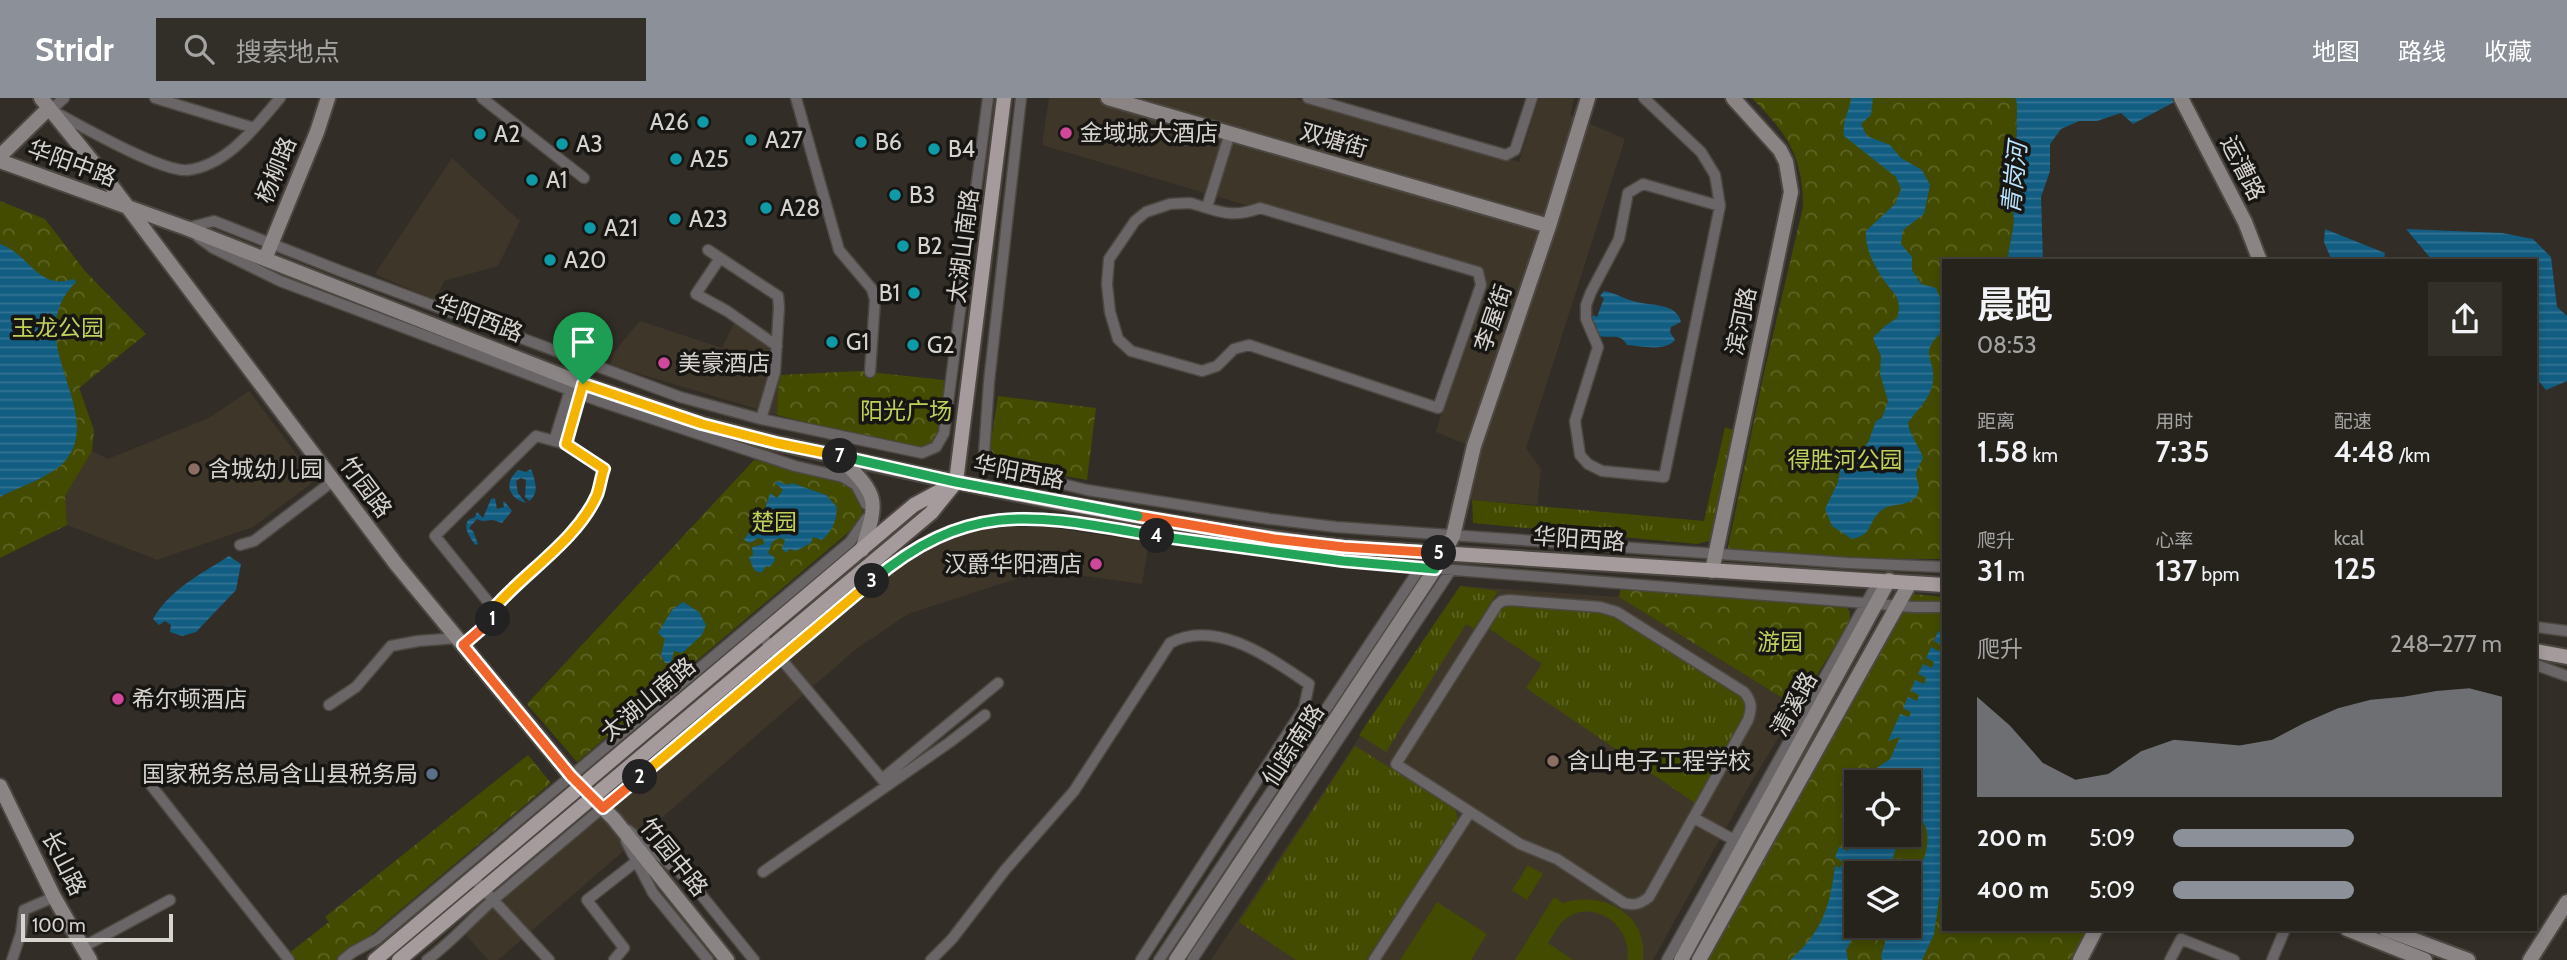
<!DOCTYPE html>
<html lang="zh">
<meta charset="utf-8">
<style>
body{margin:0;font-family:Cabin,"Noto Sans SC",sans-serif;background:#322f29;color:#f1f3f6;height:100vh;display:flex;flex-direction:column;font-size:26px;white-space:nowrap}
*{box-sizing:border-box;margin:0}
p{font-size:23px;color:#a4a4a3}
.icon{flex:none;width:38px;height:38px;fill:none;stroke:currentColor;stroke-width:2;stroke-linecap:round;stroke-linejoin:round}
.map{position:relative;flex:1;overflow:hidden}
.side{position:absolute;left:1942px;top:161px;width:595px;height:672px;display:flex;flex-direction:column;background:#26221c;border-radius:0px;box-shadow:0 4px 10px #0003,0 0 0 2px #423f3b}
.side>*{flex:none}
.tools{position:absolute;left:1844px;top:672px;display:grid;gap:14px}
.tools a{display:grid;place-items:center;width:77px;height:77px;border-radius:0px;background:#26221c;box-shadow:0 4px 10px #0003,0 0 0 2px #423f3b;font-size:35px}
.scale{position:absolute;left:21px;bottom:18px;width:152px;box-sizing:border-box;padding-left:7px;border:4px solid #d7d4d0;border-top:0;font-size:19px;line-height:24px;white-space:nowrap;color:#d7d4d0;-webkit-text-stroke:5px #181613;paint-order:stroke}
.pin{position:absolute;display:grid;place-items:center;width:60px;height:60px;color:#fff;margin:-72px -30px;border-radius:50% 50% 50% 0;rotate:-45deg;box-shadow:0 0 7px #0007}
.pin .icon{rotate:45deg}
.km{position:absolute;width:35px;height:35px;margin:-18px;border-radius:50%;background:#222;color:#fff;font-size:19px;line-height:35px;text-align:center}
.round{display:grid;place-items:center;flex:none;width:74px;height:74px;border-radius:0px;background:#322f29}
.head{display:flex;align-items:center;justify-content:space-between;height:119px;padding:0 35px}
h1{font-size:38px;font-weight:600;line-height:52px}
.metrics{display:grid;grid-template-columns:repeat(3,1fr);gap:10px;height:119px;padding:7px 35px}
.metrics div{display:grid;align-content:center}
.metrics b{font-size:30px;font-weight:600}
.metrics small{font-size:19px;font-weight:400}
.metrics p{font-size:19px}
.chart{height:196px;padding:14px 35px}
.chart p{display:flex;justify-content:space-between}
.chart svg{width:100%;height:126px;margin-top:7px;fill:#8c9099;opacity:.7}
ul{padding:0 35px;list-style:none;font-size:23px}
li{display:grid;grid-template-columns:112px 84px 1fr;align-items:center;height:52px}
li i{height:18px;border-radius:9px;background:#8c9099}
header{display:flex;align-items:center;gap:42px;box-sizing:border-box;height:98px;padding:0 35px;background:#8c9099;color:#fff}
header strong{font-size:33px}
nav{display:flex;gap:38px;margin-inline-start:auto;font-size:24px}
.search{width:490px;height:63px;background:#322f29;display:flex;align-items:center;gap:18px;box-sizing:border-box;padding:0 24px;border-radius:0px;color:#a4a4a3;font-size:26px}
.map>svg:first-child{display:block}
.built{fill:#3f362a}
.grass{fill:url(#grass-tufts)}
.park{fill:url(#park-crowns);fill-rule:evenodd}
.pitch{fill:#424b00}
.water{fill:url(#water-rules)}
.lines{fill:none;stroke-linecap:round;stroke-linejoin:round}
.street-casing{stroke:#4c4841;stroke-width:13}
.secondary-casing{stroke:#4c4841;stroke-width:18}
.primary-casing{stroke:#4c4841;stroke-width:18}
.street{stroke:#6a6566;stroke-width:10}
.secondary{stroke:#8b8484;stroke-width:14}
.primary{stroke:#a59b9c;stroke-width:14}
.split-1-casing{stroke:#fff;stroke-width:14}
.split-2-casing{stroke:#fff;stroke-width:14}
.split-3-casing{stroke:#fff;stroke-width:14}
.split-4-casing{stroke:#fff;stroke-width:14}
.split-5-casing{stroke:#fff;stroke-width:14}
.split-6-casing{stroke:#fff;stroke-width:14}
.split-7-casing{stroke:#fff;stroke-width:14}
.split-8-casing{stroke:#fff;stroke-width:14}
.split-1{stroke:#f5b400;stroke-width:9}
.split-2{stroke:#f0652b;stroke-width:9}
.split-3{stroke:#f5b400;stroke-width:9}
.split-4{stroke:#22a559;stroke-width:9}
.split-5{stroke:#22a559;stroke-width:9}
.split-6{stroke:#f0652b;stroke-width:9}
.split-7{stroke:#22a559;stroke-width:9}
.split-8{stroke:#f5b400;stroke-width:9}
.culture-dot{fill:#0f9aa8;stroke:#181613;stroke-width:2.5}
.hotel-dot{fill:#d1479c;stroke:#181613;stroke-width:2.5}
.education-dot{fill:#8d6e63;stroke:#181613;stroke-width:2.5}
.service-dot{fill:#5c6f8a;stroke:#181613;stroke-width:2.5}
.labels{text-anchor:middle;dominant-baseline:central;stroke-width:7;stroke-linejoin:round;paint-order:stroke}
.poi-label{font-size:23px;fill:#d7d4d0;stroke:#181613;text-anchor:start}
.street-label{font-size:23px;fill:#d7d4d0;stroke:#181613}
.park-label{font-size:23px;fill:#bfd15b;stroke:#181613}
.water-label{font-size:24px;font-style:italic;fill:#bae4ff;stroke:#181613}
</style>
<header>
<strong>Stridr</strong>
<div class="search"><svg class="icon" aria-label="search" viewBox="0 0 24 24"><circle cx="10" cy="10" r="6"/><path d="M15 15l6 6"/></svg>搜索地点</div>
<nav><a>地图</a><a>路线</a><a>收藏</a></nav>
</header>
<div class="map">
<svg width="2567" height="862" viewBox="0 0 2567 862">
<defs>
<pattern id="grass-tufts" width="24" height="20" patternUnits="userSpaceOnUse" patternTransform="scale(1.75)"><rect width="24" height="20" fill="#424b00"/><path d="M3 7l-1-3M5 7V3M7 7l1-3M15 17l-1-3M17 17v-4M19 17l1-3" fill="none" stroke="#5d6424"/></pattern>
<pattern id="park-crowns" width="20" height="18" patternUnits="userSpaceOnUse" patternTransform="scale(1.75)"><rect width="20" height="18" fill="#424b00"/><path d="M2 6a3 3 0 1 1 6 0M12 15a3 3 0 1 1 6 0" fill="none" stroke="#5d6424"/></pattern>
<pattern id="water-rules" width="6" height="5" patternUnits="userSpaceOnUse" patternTransform="scale(1.75)"><rect width="6" height="5" fill="#125d82"/><path d="M0 2.5h6" fill="none" stroke="#347393"/></pattern>
</defs>
<rect width="100%" height="100%" fill="#322d26"/>
<!-- built -->
<path class="built" d="M1049,0H1293L1519,64L1539,0H1574L1570,17L1625,41L1526,350L1541,371L1537,407L1469,402L1482,353L1436,334L1478,186L1470,173L1042,47Z
M452,60L520,123L498,168L444,183L435,202L375,176Z
M640,223L722,250L735,223L781,253L777,317L610,267L614,254Z
M249,293L316,382L253,429L157,462L67,427L65,398L92,353L108,361L209,320Z
M994,428L1047,429L1149,444L1142,486L1043,472L908,516L855,552L498,862H488L464,835L878,483L935,445Z
M1460,488L1619,499L1797,609L1748,690L1653,862H1211Z"/>
<!-- grass -->
<path class="grass" d="M1725,329L1735,333L1713,442L1697,446L1473,425L1472,402L1704,423Z
M1460,488L1498,493L1474,531L1466,526L1386,654L1359,637Z
M1516,506L1613,516L1742,594L1746,602L1745,619L1695,705L1526,590L1542,566L1488,530L1502,510Z
M1355,648L1455,710L1458,723L1366,862H1296L1239,824Z"/>
<!-- park -->
<path class="park" d="M1752,0H2015L2017,6L2016,63L2010,82L2014,124L2007,163H1944V461L1734,460L1728,449L1763,279L1803,109C1803,57 1787,36 1752,0Z
M0,103L45,121L85,173L146,236L79,290L94,332L92,353L65,398L67,427L0,460Z
M860,273L944,282L941,339L928,350L913,351L777,317L779,277Z
M998,298L1096,310L1087,382L1001,366L990,350Z
M754,362L843,382L860,397L863,419L857,427L577,664L527,606Z
M1621,490L1844,505L1850,514V524L1797,609L1619,499Z
M1914,496L1944,499V831H2090L2074,862H1705L1902,509ZM1857,684H1909V737H1857ZM1857,775H1909V828H1857Z
M528,657L551,685L341,862H280L329,824L325,819Z"/>
<!-- pitch -->
<path class="pitch" d="M1528,767L1543,776L1527,802L1512,792Z
M1554,799L1563,805C1603,792 1649,816 1643,862H1627C1633,834 1603,805 1574,816C1561,821 1555,834 1548,845L1573,862H1515Z
M1437,804L1487,836L1471,862H1400Z"/>
<!-- water -->
<path class="water" d="M1851,0H1873L1871,17L1861,26L1867,38L1890,47L1901,60L1922,72L1930,87L1924,116L1903,132L1901,146L1912,159V172L1921,186L1936,190L1944,210V232C1917,256 1935,258 1933,282C1932,300 1917,311 1908,325C1910,338 1919,347 1923,360C1921,364 1917,371 1916,375C1916,384 1922,388 1917,397C1908,410 1892,404 1882,412C1867,423 1875,436 1852,441L1832,428L1825,411L1838,384L1842,360L1850,352L1862,350L1868,345L1876,323L1882,320L1888,303L1880,276L1881,258L1873,240L1885,228L1897,220C1903,198 1893,196 1883,181C1873,165 1865,151 1866,133L1895,106L1901,91L1896,79L1844,38C1842,22 1849,15 1851,0Z
M2015,0H2182L2133,26L2121,15L2097,23H2079L2061,31L2050,46V73L2041,99L2043,163H2007L2014,124L2010,82L2016,63L2017,6Z
M2325,131L2385,155L2384,163H2332L2324,144Z
M2406,131L2502,135L2533,141L2551,159L2557,209L2567,218V283L2546,292L2536,280V163H2433Z
M0,146C30,156 37,193 74,181L76,184C18,241 106,311 66,362C52,379 18,389 0,399Z
M1604,193C1616,195 1626,202 1637,204C1652,208 1677,205 1681,224L1671,229L1670,234L1675,242C1665,254 1642,248 1627,247C1620,234 1612,241 1600,238L1592,219L1593,217L1597,219L1604,200L1600,198Z
M531,371C535,382 540,395 529,403L525,399L526,382L521,380L516,383L518,395L526,405C509,401 503,385 518,372L526,374Z
M777,383L788,387L792,385L826,397L837,409C836,424 833,432 822,442L813,439L811,445L796,453L790,451L786,455L782,451L785,442L780,440L773,443L768,455L774,459L775,462L770,469L766,468L762,474C753,476 752,466 749,459L753,458L752,449L764,446L763,441L758,440L750,445L744,442L749,434H754L758,426L753,424V414L755,419C766,415 767,404 770,395L777,400L783,392L775,385Z
M495,400L497,411L504,409L503,404H505L512,413L502,425L493,422L482,423L477,421L469,430L473,433L478,446L475,447C470,438 463,432 468,422L475,419L477,414L483,420L491,401Z
M229,458L241,466L236,492L196,534L182,538L170,534L171,527L165,523L159,527L153,521C170,491 201,476 229,458Z
M683,504L699,514L706,527L702,537L682,555L674,553L671,565H665L661,557L665,541L658,535L672,512Z
M1938,533L1944,536V767L1934,836L1922,862H1882L1881,858L1890,828H1909C1909,814 1906,797 1910,784C1912,778 1916,775 1919,771C1929,755 1935,719 1909,717V684H1869L1875,671L1890,661L1900,639L1888,643L1900,616L1909,619L1911,614L1903,610L1908,599L1917,603L1919,597L1911,593L1915,582L1924,586L1926,580L1918,576L1923,566L1932,570L1934,564L1926,560L1931,549L1939,553L1942,547L1934,543Z
M1847,733L1855,737L1857,734V737H1901L1887,775H1857V828H1860L1846,852L1848,862H1790C1822,834 1830,809 1835,768L1840,770L1843,764L1835,759L1839,749L1848,753L1851,747L1842,743Z"/>
<g class="lines">
<!-- street casing -->
<g class="street-casing">
<path id="street" d="M64,0L51,12C78,26 162,75 188,72C228,67 256,28 280,0
M155,0L254,30
M482,0L584,80
M796,0L839,152L872,191L875,202L870,274
M1021,0L989,284L984,356L985,362L994,369L1087,392L1270,421L1336,429L1848,465L1944,469
M1308,0L1506,57L1515,52L1532,0
M1644,0L1701,54L1715,77L1720,108L1664,379L1602,373L1588,366L1580,357L1575,323L1598,249L1586,221V207L1591,194L1619,141L1628,95L1643,86L1720,108
M1190,105C1219,113 1231,121 1260,110L1478,174L1481,187L1438,310L1249,247L1234,251L1217,268L1202,273L1131,253L1118,241L1110,214L1107,186L1109,161L1135,123L1146,114L1170,106Z
M1207,109L1230,35
M187,130L214,123L343,174L680,299L761,321L922,355L936,349L944,335L988,0
M198,139L213,150L280,183L599,303L795,368L843,379L856,387L866,406
M708,152L778,198L779,209L775,274L761,321
M720,160L696,196L727,213L777,248
M554,343L571,289
M566,346L581,293
M240,447L254,443L333,383
M1509,502L1600,509L1617,514L1744,594C1752,603 1752,610 1748,622L1649,799C1641,806 1634,808 1624,805L1557,761L1520,746L1396,666L1497,507L1502,503Z
M2536,529L2567,533
M761,537L887,687
M462,547L498,516L435,438L536,338L566,346L604,371C601,379 600,389 597,397C576,444 526,473 494,510
M2536,567L2567,578
M329,607L356,589L391,548L418,543L457,540
M882,681L998,585
M150,686L289,862
M1694,720L1734,742
M628,732L690,783L754,862
M626,743L653,795L708,862
M763,774L950,644L985,617
M472,779L549,862
M83,849L170,802
M12,862L21,835L24,812L54,799
M343,862L353,854L377,841L850,444L866,421
M427,862C452,844 471,821 493,802L894,464L931,441L950,433L992,423L1023,420L1079,424L1156,438L1343,463L1914,509H1944
M614,862L624,850L587,802L642,759
M931,862L952,841L1005,772L1074,693L1170,545C1217,520 1271,561 1309,586L1304,610L1141,862
M1159,862L1420,470
M1192,862L1451,472
M1374,862L1470,714
M1667,862L1879,482
M2170,862L2181,841L2234,862
M2272,862L2285,831"/>
</g>
<!-- secondary casing -->
<g class="secondary-casing">
<path id="secondary" d="M41,0L105,79L396,466L571,678L614,721L727,862
M1108,0L1549,128
M2181,0L2245,124L2260,163
M0,58L49,10
M0,63L186,130L583,286L702,326L776,345L956,384
M265,161L317,34L328,0
M839,358C877,398 880,398 862,452
M1712,473L1791,94L1786,64L1780,52L1733,0
M0,688L54,799L90,862
M2347,831L2425,862
M2385,831L2468,862
M1176,862L1435,471L1453,438L1474,348L1549,128L1588,0
M1681,862L1889,482
M1699,862L1910,485
M2080,862L2096,831
M2530,862L2567,804"/>
</g>
<!-- primary casing -->
<g class="primary-casing">
<path id="primary" d="M956,384C1085,410 1214,434 1344,449L1944,487
M2536,553L2567,559
M375,862L914,407L951,387
M399,862L931,415L956,384L1004,0"/>
</g>
<!-- street -->
<use href="#street" class="street"/>
<!-- secondary -->
<use href="#secondary" class="secondary"/>
<!-- primary -->
<use href="#primary" class="primary"/>
</g>
<g class="lines">
<!-- split-1 casing -->
<g class="split-1-casing">
<path id="split-1" d="M493,521L498,516L494,510C525,474 577,442 597,397C600,389 601,379 604,371L566,346L583,286"/>
</g>
<!-- split-2 casing -->
<g class="split-2-casing">
<path id="split-2" d="M493,521L463,547L571,678L603,710L640,679"/>
</g>
<!-- split-3 casing -->
<g class="split-3-casing">
<path id="split-3" d="M640,679L872,483"/>
</g>
<!-- split-4 casing -->
<g class="split-4-casing">
<path id="split-4" d="M872,483C971,399 1039,418 1157,438"/>
</g>
<!-- split-5 casing -->
<g class="split-5-casing">
<path id="split-5" d="M1157,438L1343,463L1435,471L1444,455H1439"/>
</g>
<!-- split-6 casing -->
<g class="split-6-casing">
<path id="split-6" d="M1138,418L1274,441L1344,449L1439,455"/>
</g>
<!-- split-7 casing -->
<g class="split-7-casing">
<path id="split-7" d="M840,358L956,384L1138,418"/>
</g>
<!-- split-8 casing -->
<g class="split-8-casing">
<path id="split-8" d="M583,286L702,326L776,345L840,358"/>
</g>
<!-- split-1 -->
<use href="#split-1" class="split-1"/>
<!-- split-2 -->
<use href="#split-2" class="split-2"/>
<!-- split-3 -->
<use href="#split-3" class="split-3"/>
<!-- split-4 -->
<use href="#split-4" class="split-4"/>
<!-- split-5 -->
<use href="#split-5" class="split-5"/>
<!-- split-6 -->
<use href="#split-6" class="split-6"/>
<!-- split-7 -->
<use href="#split-7" class="split-7"/>
<!-- split-8 -->
<use href="#split-8" class="split-8"/>
</g>
<!-- markers -->
<g class="culture-dot">
<circle cx="703" cy="24" r="7"/>
<circle cx="480" cy="36" r="7"/>
<circle cx="751" cy="42" r="7"/>
<circle cx="861" cy="44" r="7"/>
<circle cx="562" cy="46" r="7"/>
<circle cx="934" cy="51" r="7"/>
<circle cx="676" cy="61" r="7"/>
<circle cx="532" cy="82" r="7"/>
<circle cx="895" cy="97" r="7"/>
<circle cx="766" cy="110" r="7"/>
<circle cx="675" cy="121" r="7"/>
<circle cx="590" cy="130" r="7"/>
<circle cx="903" cy="148" r="7"/>
<circle cx="550" cy="162" r="7"/>
<circle cx="914" cy="195" r="7"/>
<circle cx="832" cy="244" r="7"/>
<circle cx="913" cy="247" r="7"/>
</g>
<g class="hotel-dot">
<circle cx="1066" cy="35" r="7"/>
<circle cx="664" cy="265" r="7"/>
<circle cx="1096" cy="466" r="7"/>
<circle cx="118" cy="601" r="7"/>
</g>
<g class="education-dot">
<circle cx="194" cy="371" r="7"/>
<circle cx="1553" cy="663" r="7"/>
</g>
<circle class="service-dot" cx="432" cy="676" r="7"/>
<g class="labels">
<!-- poi labels -->
<g class="poi-label">
<text x="689" y="24" text-anchor="end">A26</text>
<text x="1080" y="35">金域城大酒店</text>
<text x="494" y="36">A2</text>
<text x="765" y="42">A27</text>
<text x="875" y="44">B6</text>
<text x="576" y="46">A3</text>
<text x="948" y="51">B4</text>
<text x="690" y="61">A25</text>
<text x="546" y="82">A1</text>
<text x="909" y="97">B3</text>
<text x="780" y="110">A28</text>
<text x="689" y="121">A23</text>
<text x="604" y="130">A21</text>
<text x="917" y="148">B2</text>
<text x="564" y="162">A20</text>
<text x="900" y="195" text-anchor="end">B1</text>
<text x="846" y="244">G1</text>
<text x="927" y="247">G2</text>
<text x="678" y="265">美豪酒店</text>
<text x="208" y="371">含城幼儿园</text>
<text x="1082" y="466" text-anchor="end">汉爵华阳酒店</text>
<text x="132" y="601">希尔顿酒店</text>
<text x="1567" y="663">含山电子工程学校</text>
<text x="418" y="676" text-anchor="end">国家税务总局含山县税务局</text>
</g>
<!-- street labels -->
<g class="street-label">
<text transform="translate(1334 42) rotate(16)">双塘街</text>
<text transform="translate(72 65) rotate(20)">华阳中路</text>
<text transform="translate(2243 70) rotate(63)">运漕路</text>
<text transform="translate(276 72) rotate(-68)">杨柳路</text>
<text transform="translate(963 148) rotate(-83)">太湖山南路</text>
<text transform="translate(479 220) rotate(21)">华阳西路</text>
<text transform="translate(1493 220) rotate(-71)">李屋街</text>
<text transform="translate(1741 223) rotate(-78)">滨河路</text>
<text transform="translate(1019 374) rotate(11)">华阳西路</text>
<text transform="translate(366 389) rotate(53)">竹园路</text>
<text transform="translate(1579 441) rotate(4)">华阳西路</text>
<text transform="translate(648 601) rotate(-40)">太湖山南路</text>
<text transform="translate(1794 606) rotate(-61)">清溪路</text>
<text transform="translate(1293 647) rotate(-57)">仙踪南路</text>
<text transform="translate(674 759) rotate(51)">竹园中路</text>
<text transform="translate(64 765) rotate(63)">长山路</text>
</g>
<!-- park labels -->
<g class="park-label">
<text x="58" y="230">玉龙公园</text>
<text x="906" y="313">阳光广场</text>
<text x="1845" y="362">得胜河公园</text>
<text x="774" y="424">楚园</text>
<text x="1780" y="544">游园</text>
</g>
<!-- water labels -->
<g class="water-label">
<text transform="translate(2014 80) rotate(-84)">青岗河</text>
</g>
</g>
</svg>
<div class="tools">
<a><svg class="icon" aria-label="locate" viewBox="0 0 24 24"><circle cx="12" cy="12" r="6"/><path d="M12 2v4M12 18v4M2 12h4M18 12h4"/></svg></a>
<a><svg class="icon" aria-label="layers" viewBox="0 0 24 24"><path d="M12 4l9 5-9 5-9-5zM3 14l9 5 9-5"/></svg></a>
</div>
<div class="scale">100 m</div>
<div class="pin" style="left:583px;top:286px;background:#1e9e55"><svg class="icon" aria-label="arrive" viewBox="0 0 24 24"><path d="M6 21V4h12l-3 4 3 4H6"/></svg></div>
<b class="km" style="left:493px;top:521px">1</b>
<b class="km" style="left:640px;top:679px">2</b>
<b class="km" style="left:872px;top:483px">3</b>
<b class="km" style="left:1157px;top:438px">4</b>
<b class="km" style="left:1439px;top:455px">5</b>
<b class="km" style="left:840px;top:358px">7</b>
<section class="side">
<div class="head"><div><h1>晨跑</h1><p>08:53</p></div><a class="round"><svg class="icon" aria-label="share" viewBox="0 0 24 24"><path d="M12 15V3M7 8l5-5 5 5M5 13v7h14v-7"/></svg></a></div>
<div class="metrics">
<div><p>距离</p><b>1.58<small> km</small></b></div>
<div><p>用时</p><b>7:35</b></div>
<div><p>配速</p><b>4:48<small> /km</small></b></div>
</div>
<div class="metrics">
<div><p>爬升</p><b>31<small> m</small></b></div>
<div><p>心率</p><b>137<small> bpm</small></b></div>
<div><p>kcal</p><b>125</b></div>
</div>
<div class="chart"><p><span>爬升</span>248–277 m</p>
<svg viewBox="0 0 160 44" preserveAspectRatio="none"><path d="M0 44V9L10 19L20 32L30 38L40 36L50 28L60 24L70 25L80 26L90 24L100 18L110 13L120 10L130 9L140 7L150 6L160 9V44z"/></svg>
</div>
<ul>
<li><b>200 m</b>5:09<i style="width:55%"></i></li>
<li><b>400 m</b>5:09<i style="width:55%"></i></li>
</ul>
</section>
</div>
